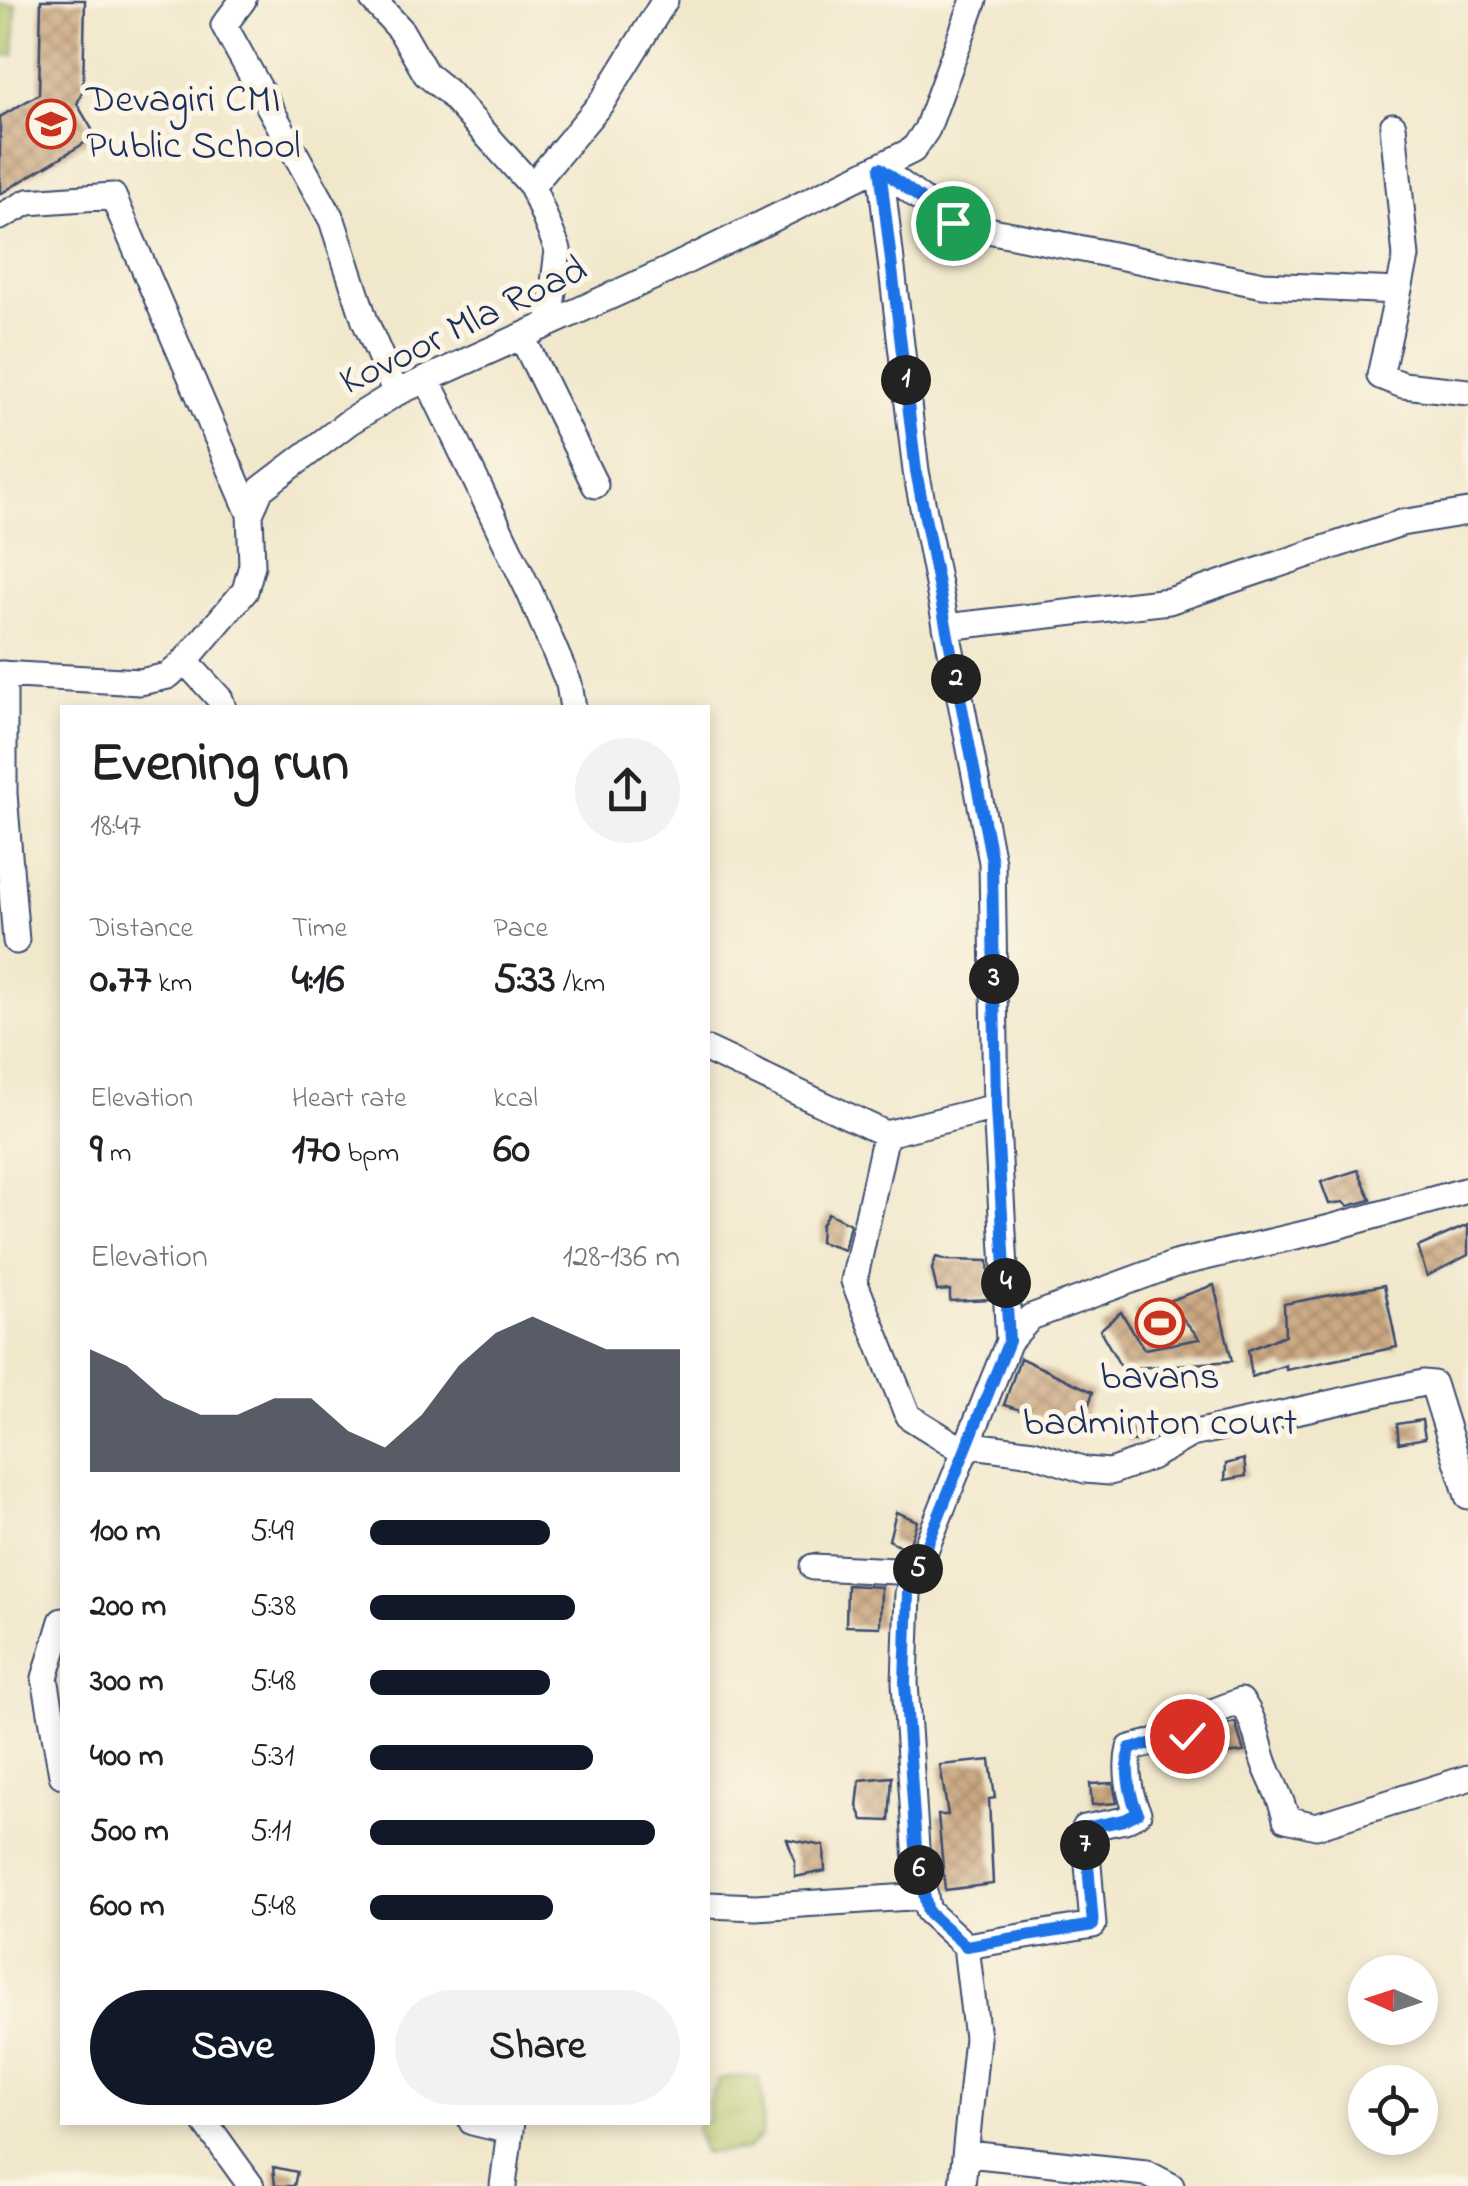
<!DOCTYPE html>
<meta charset="utf-8">
<style>
body{margin:0;font-family:"Indie Flower",sans-serif;background:#f2f2f2;color:#202124;height:100vh;display:flex;flex-direction:column;font-size:38px;white-space:nowrap}
*{box-sizing:border-box;margin:0}
p{font-size:32px;color:#757577}
.icon{flex:none;width:55px;height:55px;fill:none;stroke:currentColor;stroke-width:2;stroke-linecap:round;stroke-linejoin:round}
.map{position:relative;flex:1;overflow:hidden}
.sheet{position:absolute;left:60px;top:705px;width:650px;height:1420px;display:flex;flex-direction:column;background:#fff;border-radius:0px;box-shadow:0 5px 15px #0003}
.sheet>*{flex:none}
.needle{width:65px;rotate:273deg}
.buttons{position:absolute;left:1348px;top:1955px;display:grid;gap:20px}
.buttons a{display:grid;place-items:center;width:90px;height:90px;border-radius:50%;background:#fff;box-shadow:0 5px 15px #0003;font-size:50px}
.pin{position:absolute;display:grid;place-items:center;width:85px;height:85px;color:#fff;margin:-42px;border:5px solid #fff;border-radius:50%;box-shadow:0 2px 10px #0007}
.km{position:absolute;width:50px;height:50px;margin:-25px;border-radius:50%;background:#222;color:#fff;font-size:28px;line-height:50px;text-align:center}
.round{display:grid;place-items:center;flex:none;width:105px;height:105px;border-radius:52px;background:#f2f2f2}
.summary{display:flex;align-items:center;justify-content:space-between;height:170px;padding:0 30px}
h1{font-size:55px;font-weight:700;line-height:75px}
.figures{display:grid;grid-template-columns:repeat(3,1fr);gap:15px;height:170px;padding:10px 30px}
.figures div{display:grid;align-content:center}
.figures b{font-size:42px;font-weight:700}
.figures small{font-size:28px;font-weight:400}
.figures p{font-size:28px}
.chart{height:280px;padding:20px 30px}
.chart p{display:flex;justify-content:space-between}
.chart svg{width:100%;height:180px;margin-top:10px;fill:#111827;opacity:.7}
.button{display:flex;gap:20px;margin-top:auto;padding:20px 30px}
.button a{flex:1;height:115px;border-radius:60px;background:#111827;color:#fff;font-size:40px;font-weight:700;line-height:115px;text-align:center}
.button a+a{background:#f2f2f2;color:#202124}
ul{padding:0 30px;list-style:none;font-size:32px}
li{display:grid;grid-template-columns:160px 120px 1fr;align-items:center;height:75px}
li i{height:25px;border-radius:12px;background:#111827}
.map>svg:first-child{display:block}
.grass{fill:url(#grass-tufts);stroke:#677a64;stroke-width:2.5}
.pitch{fill:#b3c66a;stroke:#677a64;stroke-width:2.5}
.building{fill:url(#building-cross-hatch)}
.lines{fill:none;stroke-linecap:round;stroke-linejoin:round}
.minor-casing{stroke:#3b4b6e;stroke-width:29}
.minor{stroke:#fff;stroke-width:25}
.route-casing{stroke:#fff;stroke-width:20}
.route{stroke:#1a73e8;stroke-width:12}
.labels{text-anchor:middle;dominant-baseline:central;stroke-width:10;stroke-linejoin:round;paint-order:stroke}
.poi-label{font-size:40px;fill:#1b2f5e;stroke:#fcf5e5;text-anchor:start}
.street-label{font-size:40px;fill:#1b2f5e;stroke:#fcf5e5}
</style>
<div class="map">
<svg width="1468" height="2186" viewBox="0 0 1468 2186">
<defs>
<pattern id="grass-tufts" width="24" height="20" patternUnits="userSpaceOnUse" patternTransform="scale(2.5)"><rect width="24" height="20" fill="#b3c66a"/><path d="M3 7l-1-3M5 7V3M7 7l1-3M15 17l-1-3M17 17v-4M19 17l1-3" fill="none" stroke="#99aa5e"/></pattern>
<pattern id="building-cross-hatch" width="8" height="8" patternUnits="userSpaceOnUse" patternTransform="scale(2.5)"><rect width="8" height="8" fill="#cca982"/><path d="M0 0l8 8M0 8l8-8" fill="none" stroke="#a58a6e"/></pattern>
</defs>
<rect width="100%" height="100%" fill="#fcf5e5"/>
<filter id="ink" filterUnits="userSpaceOnUse"><feTurbulence type="fractalNoise" baseFrequency=".01" numOctaves="2"/><feDisplacementMap in="SourceGraphic" scale="20" xChannelSelector="R" yChannelSelector="G"/><feConvolveMatrix kernelMatrix="1 2 1 2 8 2 1 2 1" color-interpolation-filters="sRGB"/></filter>
<filter id="wash" filterUnits="userSpaceOnUse"><feTurbulence type="fractalNoise" baseFrequency=".0048" numOctaves="4" result="noise"/><feDisplacementMap in="SourceGraphic" scale="40" xChannelSelector="R" yChannelSelector="G"/><feGaussianBlur stdDeviation="2.25" result="paint"/><feColorMatrix in="noise" values="0 0 0 0 0 0 0 0 0 0 0 0 0 0 0 0 0 1.4 0 .05"/><feComposite in="paint" operator="in"/></filter>
<g filter="url(#wash)">
<rect width="100%" height="100%" fill="#f1e8cc"/>
<!-- grass -->
<path class="grass" d="M730,2077H759L763,2101L762,2136L747,2150L703,2153L697,2129L699,2123L708,2122V2103L719,2080Z"/>
<!-- pitch -->
<path class="pitch" d="M0,4L16,5L14,55H0Z
M1168,1301L1185,1333L1148,1337L1136,1312Z"/>
<g id="blocks">
<!-- building -->
<path class="building" d="M41,0H85L83,90L77,104L96,136L0,194V117L39,94Z
M1358,1170L1371,1200L1348,1206L1343,1202L1329,1204L1321,1182Z
M828,1213L850,1224L844,1250L820,1242L821,1225Z
M1468,1225V1255L1427,1276L1418,1247Z
M936,1257L947,1260L988,1261L990,1299L950,1301V1290L937,1291L932,1269Z
M1214,1285L1232,1361L1122,1369L1100,1330L1121,1312L1144,1349L1200,1339L1168,1301Z
M1384,1285L1397,1347L1286,1370V1365L1252,1377L1248,1350L1285,1335L1284,1304Z
M1020,1358L1093,1392L1081,1429L1004,1405Z
M1153,1418L1154,1437L1128,1442L1126,1424Z
M1422,1420L1425,1438L1399,1443L1397,1424Z
M1244,1459L1246,1476L1225,1480L1226,1464Z
M896,1512L917,1521L908,1550L889,1540Z
M847,1585L881,1587L880,1627L846,1626Z
M1235,1722L1244,1752L1211,1755L1213,1743L1224,1725Z
M990,1760L995,1798L989,1799L993,1884L945,1890L938,1815H948L940,1765Z
M892,1777L889,1821L863,1820L857,1806L860,1780Z
M1113,1783L1117,1803L1092,1805L1090,1784Z
M787,1839L824,1846L825,1871L795,1877V1861Z
M273,2167L297,2172L294,2186H275Z"/>
</g>
</g>
<g filter="url(#ink)">
<use href="#blocks" fill-opacity="0" stroke="#3b4b6e" stroke-width="2.5"/>
<g class="lines">
<!-- minor casing -->
<g class="minor-casing">
<path id="minor" d="M243,0L224,25L332,220L365,321L396,393
M373,0L400,29L426,74L448,92L532,186L602,102L665,0
M1393,126L1406,257L1380,376L1403,385L1468,392
M880,168L916,471L992,862L996,1107L886,1134
M880,168L953,223L1263,285L1398,291
M532,186L558,250L549,324
M0,217L28,202L113,196L250,514
M522,337L595,485
M427,379L530,593L569,684L573,708
M946,627L1169,601L1401,523L1468,512
M185,661L220,699L223,708
M0,674L140,682L168,676L185,661L245,591L252,565L250,514L261,489L349,422L396,393L666,271L913,150L927,129L974,0
M4,674V794L16,941
M708,1050L886,1134L854,1281L908,1416L966,1452
M996,1107L1009,1341
M971,1440L980,1446L1033,1453L1085,1470L1110,1472L1151,1457L1191,1434L1423,1383L1433,1384L1468,1496
M813,1567L917,1572
M62,1621L45,1678L62,1775
M708,1905L756,1907L925,1896
M966,1946L1093,1925L1085,1828L1125,1820L1138,1813C1129,1796 1125,1767 1130,1748L1205,1729L1212,1712L1241,1701C1256,1720 1257,1742 1265,1764C1272,1783 1282,1798 1286,1819L1316,1826L1468,1778
M205,2122L251,2186
M472,2122L510,2131
M968,2154L1146,2173L1171,2186
M503,2186L511,2122
M962,2186L977,2038L966,1946L928,1911L917,1862L905,1683L908,1593L1009,1341L1031,1317L1175,1264L1326,1229L1468,1190"/>
</g>
<!-- minor -->
<use href="#minor" class="minor"/>
</g>
</g>
<g class="lines" filter="url(#ink)">
<!-- route casing -->
<g class="route-casing">
<path id="route" d="M953,223L880,168L916,471L992,862L996,1107L1009,1341L908,1593L905,1683L917,1862L928,1912L966,1946L1093,1925L1085,1828L1124,1820L1138,1813C1129,1796 1125,1767 1130,1748L1187,1736"/>
</g>
<!-- route -->
<use href="#route" class="route"/>
</g>
<!-- icons -->
<defs>
<g id="school-ring" transform="scale(2.5)"><circle r="9.5" fill="#fcf5e5" stroke="#c8321e" stroke-width="1.5"/><path d="M0-5L7-2L0 1L-7-2ZM-4 1L0 2.5L4 1V4Q0 6-4 4Z" fill="#c8321e"/></g>
<g id="stadium-ring" transform="scale(2.5)"><circle r="9.5" fill="#fcf5e5" stroke="#c8321e" stroke-width="1.5"/><path d="M0-5a6.5 5 0 1 0 0 10a6.5 5 0 1 0 0-10ZM-3.5-1.8h7v3.6h-7Z" fill="#c8321e"/></g>
</defs>
<g fill-rule="evenodd">
<use href="#school-ring" x="51" y="124"/>
<use href="#stadium-ring" x="1160" y="1323"/>
</g>
<g class="labels">
<!-- poi labels -->
<g class="poi-label">
<text x="86" y="101">Devagiri CMI<tspan x="86" dy="46">Public School</tspan></text>
<text x="1160" y="1378" text-anchor="middle">bavans<tspan x="1160" dy="46">badminton court</tspan></text>
</g>
<!-- street labels -->
<g class="street-label">
<text transform="translate(464 327) rotate(-26)">Kovoor Mla Road</text>
</g>
</g>
</svg>
<div class="buttons">
<a><svg class="needle" viewBox="-14 -14 28 28"><path d="M0-13l5 13h-10z" fill="#e53935"/><path d="M0 13l5-13h-10z" fill="#757577"/></svg></a>
<a><svg class="icon" aria-label="locate" viewBox="0 0 24 24"><circle cx="12" cy="12" r="6"/><path d="M12 2v4M12 18v4M2 12h4M18 12h4"/></svg></a>
</div>
<div class="pin" style="left:953px;top:223px;background:#1e9e55"><svg class="icon" aria-label="arrive" viewBox="0 0 24 24"><path d="M6 21V4h12l-3 4 3 4H6"/></svg></div>
<div class="pin" style="left:1187px;top:1736px;background:#d93025"><svg class="icon" aria-label="check" viewBox="0 0 24 24"><path d="M5 12l5 5 9-10"/></svg></div>
<b class="km" style="left:906px;top:380px">1</b>
<b class="km" style="left:956px;top:679px">2</b>
<b class="km" style="left:994px;top:979px">3</b>
<b class="km" style="left:1006px;top:1283px">4</b>
<b class="km" style="left:918px;top:1569px">5</b>
<b class="km" style="left:919px;top:1870px">6</b>
<b class="km" style="left:1085px;top:1845px">7</b>
<section class="sheet">
<div class="summary"><div><h1>Evening run</h1><p>18:47</p></div><a class="round"><svg class="icon" aria-label="share" viewBox="0 0 24 24"><path d="M12 15V3M7 8l5-5 5 5M5 13v7h14v-7"/></svg></a></div>
<div class="figures">
<div><p>Distance</p><b>0.77<small> km</small></b></div>
<div><p>Time</p><b>4:16</b></div>
<div><p>Pace</p><b>5:33<small> /km</small></b></div>
</div>
<div class="figures">
<div><p>Elevation</p><b>9<small> m</small></b></div>
<div><p>Heart rate</p><b>170<small> bpm</small></b></div>
<div><p>kcal</p><b>60</b></div>
</div>
<div class="chart"><p><span>Elevation</span>128–136 m</p>
<svg viewBox="0 0 160 44" preserveAspectRatio="none"><path d="M0 44V14L10 18L20 26L30 30L40 30L50 26L60 26L70 34L80 38L90 30L100 18L110 10L120 6L130 10L140 14L150 14L160 14V44z"/></svg>
</div>
<ul>
<li><b>100 m</b>5:49<i style="width:58%"></i></li>
<li><b>200 m</b>5:38<i style="width:66%"></i></li>
<li><b>300 m</b>5:48<i style="width:58%"></i></li>
<li><b>400 m</b>5:31<i style="width:72%"></i></li>
<li><b>500 m</b>5:11<i style="width:92%"></i></li>
<li><b>600 m</b>5:48<i style="width:59%"></i></li>
</ul>
<div class="button"><a>Save</a><a>Share</a></div>
</section>
</div>
